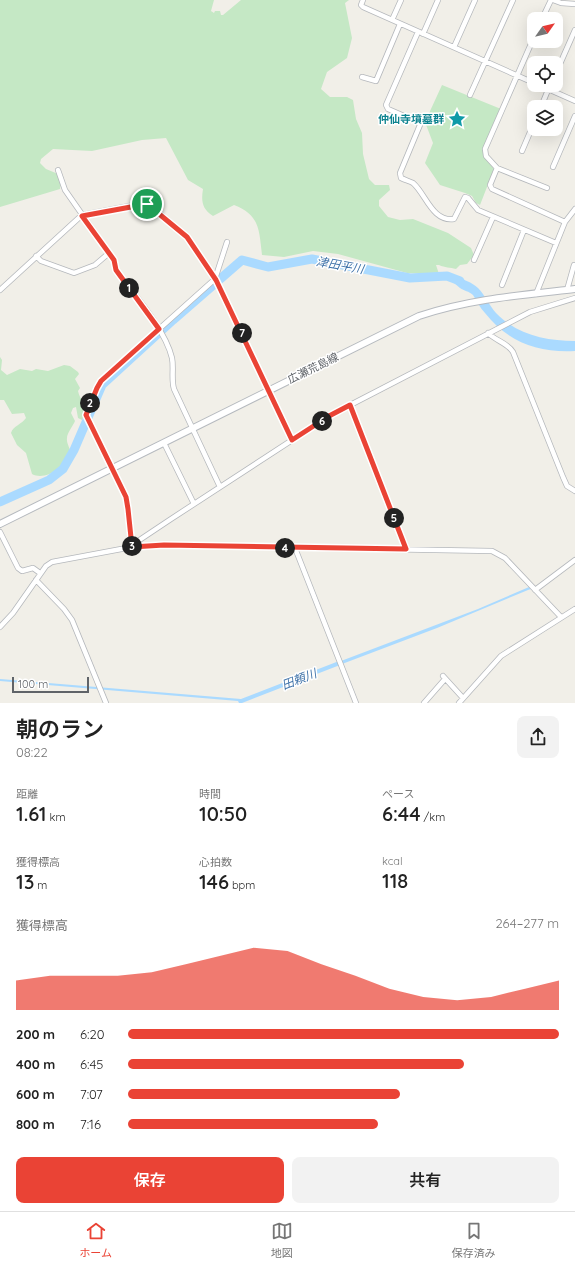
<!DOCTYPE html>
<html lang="ja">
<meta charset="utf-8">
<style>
body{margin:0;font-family:Quicksand,"Noto Sans JP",sans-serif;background:#f2f2f2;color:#222;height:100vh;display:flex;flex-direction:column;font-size:15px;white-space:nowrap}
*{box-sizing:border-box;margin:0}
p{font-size:13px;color:#767676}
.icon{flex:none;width:22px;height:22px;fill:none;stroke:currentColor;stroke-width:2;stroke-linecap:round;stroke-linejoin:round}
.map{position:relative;height:703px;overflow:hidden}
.details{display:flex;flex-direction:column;background:#fff;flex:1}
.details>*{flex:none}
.needle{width:26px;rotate:56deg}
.fabs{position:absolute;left:527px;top:12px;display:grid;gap:8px}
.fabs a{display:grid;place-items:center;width:36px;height:36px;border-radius:8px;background:#fff;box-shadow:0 4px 16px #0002;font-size:20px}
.scale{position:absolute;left:12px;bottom:10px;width:77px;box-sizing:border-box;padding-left:4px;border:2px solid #5f6368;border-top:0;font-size:11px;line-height:14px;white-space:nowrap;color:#5f6368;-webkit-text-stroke:3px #fff;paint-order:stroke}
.pin{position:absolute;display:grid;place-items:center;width:34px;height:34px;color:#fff;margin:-17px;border:2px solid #fff;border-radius:50%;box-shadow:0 1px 4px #0007}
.km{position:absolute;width:20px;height:20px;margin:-10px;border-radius:50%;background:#222;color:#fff;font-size:11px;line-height:20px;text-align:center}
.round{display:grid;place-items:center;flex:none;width:42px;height:42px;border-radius:8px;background:#f2f2f2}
.summary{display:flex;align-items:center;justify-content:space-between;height:68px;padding:0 16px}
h1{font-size:22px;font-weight:600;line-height:30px}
.figures{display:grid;grid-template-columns:repeat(3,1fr);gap:6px;height:68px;padding:4px 16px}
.figures div{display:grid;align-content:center}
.figures b{font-size:20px;font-weight:600}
.figures small{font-size:11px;font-weight:400}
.figures p{font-size:11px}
.chart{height:112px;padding:8px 16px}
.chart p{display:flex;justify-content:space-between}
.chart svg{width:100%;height:72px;margin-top:4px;fill:#ea4335;opacity:.7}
.primary-button{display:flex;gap:8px;margin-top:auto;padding:8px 16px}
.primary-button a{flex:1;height:46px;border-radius:8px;background:#ea4335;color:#fff;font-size:16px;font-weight:600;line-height:46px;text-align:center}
.primary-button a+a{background:#f2f2f2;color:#222}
ul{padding:0 16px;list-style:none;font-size:13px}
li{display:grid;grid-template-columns:64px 48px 1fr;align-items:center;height:30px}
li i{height:10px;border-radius:5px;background:#ea4335}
.dock{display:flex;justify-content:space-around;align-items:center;height:56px;border-top:1px solid #e0e0e0;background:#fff;font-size:11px;color:#767676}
.dock a{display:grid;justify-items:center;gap:2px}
.dock .current{color:#ea4335}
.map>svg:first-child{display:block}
.green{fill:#c5e8c5}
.water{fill:#aadaff}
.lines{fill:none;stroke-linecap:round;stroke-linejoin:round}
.river{stroke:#aadaff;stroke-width:9}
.minor-casing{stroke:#b5b8bc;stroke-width:6}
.secondary-casing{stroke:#b6babf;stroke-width:8}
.minor{stroke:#fff;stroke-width:4.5}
.secondary{stroke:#fff;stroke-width:6}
.route-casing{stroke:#fff;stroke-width:8}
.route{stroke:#ea4335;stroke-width:5}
.labels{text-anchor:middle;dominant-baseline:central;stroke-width:3;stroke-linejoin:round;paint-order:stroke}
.culture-label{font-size:11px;font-weight:bold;fill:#0d838f;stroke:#fff;text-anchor:end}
.street-label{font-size:11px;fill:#5f6368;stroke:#fff}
.water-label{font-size:12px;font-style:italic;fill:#4174aa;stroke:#fff}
</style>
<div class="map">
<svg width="575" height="703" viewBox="0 0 575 703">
<rect width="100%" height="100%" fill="#f1efe8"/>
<!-- green -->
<path class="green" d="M0,0H214L211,11L214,13L215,11H220L221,15H223L241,0H349L345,3L352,38L347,58L327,72L321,89L330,97H347L353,100L356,119L362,133L363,154L369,179L375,185H389L390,190L379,200V206L388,217L400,220L413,219L448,233L471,248L474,255L467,264L460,265L456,269C450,267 445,268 439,265H436L439,274L407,273L338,254L313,251L284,257L262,255C259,230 260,215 234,205L213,216C202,209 201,201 203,189L188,180L166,138L142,140L92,151L53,149L41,159L40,163L46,169L58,174L61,182L60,189L0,207Z
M442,85L501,109L484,148L485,157L494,169L480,205L476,203L472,196L465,193L440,185L425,163L433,143L425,122Z
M0,357L2,360L1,370L7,375L20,369L32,371L36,369L48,371L64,365L70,366L78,372L79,374L75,379L80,388L78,391C81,404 91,405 82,420L78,418L76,407L73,408L71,413L75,421C73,426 67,433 67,438C66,445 73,450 69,457C63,468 45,481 32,474L26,453L17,445L11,433C13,426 22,424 26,418L24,413L12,414L4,400H0Z"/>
<!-- water -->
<path class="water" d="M456,276C463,280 472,282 478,288C485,295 489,305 496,313C517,335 546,341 575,341V351C538,353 508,342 485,313C480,308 477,301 473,295C469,291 464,291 460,288C456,285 452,281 449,277Z
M529,587L531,589L528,590L437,628L342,664L341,661L478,609Z
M339,661L340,665L242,703H239L238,701L0,681V679L241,699Z"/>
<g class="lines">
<!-- river -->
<path class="river" d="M0,502L49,480L63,469L74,450L102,385L173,320L242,260L268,267L312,259L410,278L447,276L460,281"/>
<!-- minor casing -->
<g class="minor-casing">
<path id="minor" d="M363,0L361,5L363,7L534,83
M553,0L561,3L575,4
M542,19L551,0
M392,20L401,0
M418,32L386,105L388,109L418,122L420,125L400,173L401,178C405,180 409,181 413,183C426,194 432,222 454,219L465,197L468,198L478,210L556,243
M423,34L438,0
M534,37L485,149L486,156L497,168L490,185L492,189L565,222
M454,47L475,0
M556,73L575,30
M362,77L376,81L400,24
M539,85L575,101
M470,95L513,0
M541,107L550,85
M522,151L534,123
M553,167L575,116
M497,168L547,188
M58,170L65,190L114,260L116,270C134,294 165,329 172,358C174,368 171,379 174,389L220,487
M36,256L41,261L74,273L95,265L109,253
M474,260L493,217
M502,285L524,230
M0,290L82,215L145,203L149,204L187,237L216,280L292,440
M567,290L574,265
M536,294L565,222L575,209
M488,333C496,341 508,343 513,352L563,477L567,486L575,491
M350,405L406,549
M164,443L194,504
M0,532L18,568L22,571L33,568L40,573
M132,547L138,541L171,519L329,416L530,312L575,298
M132,547L128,509L126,497L87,418V410L101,381L215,279L227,242
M295,548L356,703
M36,580L64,609L72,620L106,703
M535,590L575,560
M0,627L13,613L46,566L52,562L132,547L163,545L492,551L505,558L561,617
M443,676L463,698
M424,703L445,679
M459,703L501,656L575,609"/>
</g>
<!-- secondary casing -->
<g class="secondary-casing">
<path id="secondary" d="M0,524L419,316C470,299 522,295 575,289"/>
</g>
<!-- minor -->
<use href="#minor" class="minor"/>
<!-- secondary -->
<use href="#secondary" class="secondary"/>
</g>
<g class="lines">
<!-- route casing -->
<g class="route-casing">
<path id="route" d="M147,204L187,237L216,280L292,440L329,416L350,405L406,549L164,545L132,547L128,509L126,497L86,415L97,388L101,381L159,329L116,270L114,260L82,216Z"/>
</g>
<!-- route -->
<use href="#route" class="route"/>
</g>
<!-- icons -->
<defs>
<g id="sight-bare" transform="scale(1.38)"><path d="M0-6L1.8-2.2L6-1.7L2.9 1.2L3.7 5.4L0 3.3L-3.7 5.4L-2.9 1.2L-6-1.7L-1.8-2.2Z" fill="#0f9aa8" stroke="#fff" stroke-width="2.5" paint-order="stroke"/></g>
</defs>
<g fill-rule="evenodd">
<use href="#sight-bare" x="457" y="119"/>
</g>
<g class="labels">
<!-- culture labels -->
<g class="culture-label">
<text x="444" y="119">仲仙寺墳墓群</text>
</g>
<!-- street labels -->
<g class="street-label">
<text transform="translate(313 368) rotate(-26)">広瀬荒島線</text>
</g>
<!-- water labels -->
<g class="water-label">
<text transform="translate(340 265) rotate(10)">津田平川</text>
<text transform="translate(299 679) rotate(-21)">田頼川</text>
</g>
</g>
</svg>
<div class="fabs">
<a><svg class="needle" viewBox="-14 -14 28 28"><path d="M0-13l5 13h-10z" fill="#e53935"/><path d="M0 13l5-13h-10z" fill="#767676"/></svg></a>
<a><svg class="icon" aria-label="locate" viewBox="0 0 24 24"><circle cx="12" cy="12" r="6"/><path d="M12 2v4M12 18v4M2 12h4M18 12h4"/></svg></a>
<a><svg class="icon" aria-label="layers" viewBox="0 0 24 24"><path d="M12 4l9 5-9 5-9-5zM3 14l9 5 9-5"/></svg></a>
</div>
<div class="scale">100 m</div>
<div class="pin" style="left:147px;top:204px;background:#1e9e55"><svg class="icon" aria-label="arrive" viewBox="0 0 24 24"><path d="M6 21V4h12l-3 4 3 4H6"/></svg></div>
<b class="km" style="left:129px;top:288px">1</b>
<b class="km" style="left:90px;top:403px">2</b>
<b class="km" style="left:132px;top:546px">3</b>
<b class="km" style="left:285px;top:548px">4</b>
<b class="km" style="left:394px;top:518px">5</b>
<b class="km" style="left:322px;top:421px">6</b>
<b class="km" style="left:242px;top:333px">7</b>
</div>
<section class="details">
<div class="summary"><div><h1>朝のラン</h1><p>08:22</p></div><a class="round"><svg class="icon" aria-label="share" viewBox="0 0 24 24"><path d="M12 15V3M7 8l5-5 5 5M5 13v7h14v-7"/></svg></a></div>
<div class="figures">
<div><p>距離</p><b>1.61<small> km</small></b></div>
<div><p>時間</p><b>10:50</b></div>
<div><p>ペース</p><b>6:44<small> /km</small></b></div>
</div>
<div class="figures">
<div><p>獲得標高</p><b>13<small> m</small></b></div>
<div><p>心拍数</p><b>146<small> bpm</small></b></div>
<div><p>kcal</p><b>118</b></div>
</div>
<div class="chart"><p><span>獲得標高</span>264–277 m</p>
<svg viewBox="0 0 160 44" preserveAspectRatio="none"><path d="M0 44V26L10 23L20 23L30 23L40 21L50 16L60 11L70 6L80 8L90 16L100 23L110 31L120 36L130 38L140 36L150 31L160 26V44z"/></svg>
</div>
<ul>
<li><b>200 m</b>6:20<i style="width:100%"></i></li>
<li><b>400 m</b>6:45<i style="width:78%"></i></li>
<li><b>600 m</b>7:07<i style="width:63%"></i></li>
<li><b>800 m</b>7:16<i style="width:58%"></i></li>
</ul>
<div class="primary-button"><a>保存</a><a>共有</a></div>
</section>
<nav class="dock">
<a class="current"><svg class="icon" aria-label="home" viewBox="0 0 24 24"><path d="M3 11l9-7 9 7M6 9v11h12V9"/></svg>ホーム</a>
<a><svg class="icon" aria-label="map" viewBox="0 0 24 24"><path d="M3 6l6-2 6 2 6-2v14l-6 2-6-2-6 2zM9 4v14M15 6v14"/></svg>地図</a>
<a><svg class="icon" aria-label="saved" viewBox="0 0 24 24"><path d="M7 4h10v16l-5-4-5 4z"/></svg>保存済み</a>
</nav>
